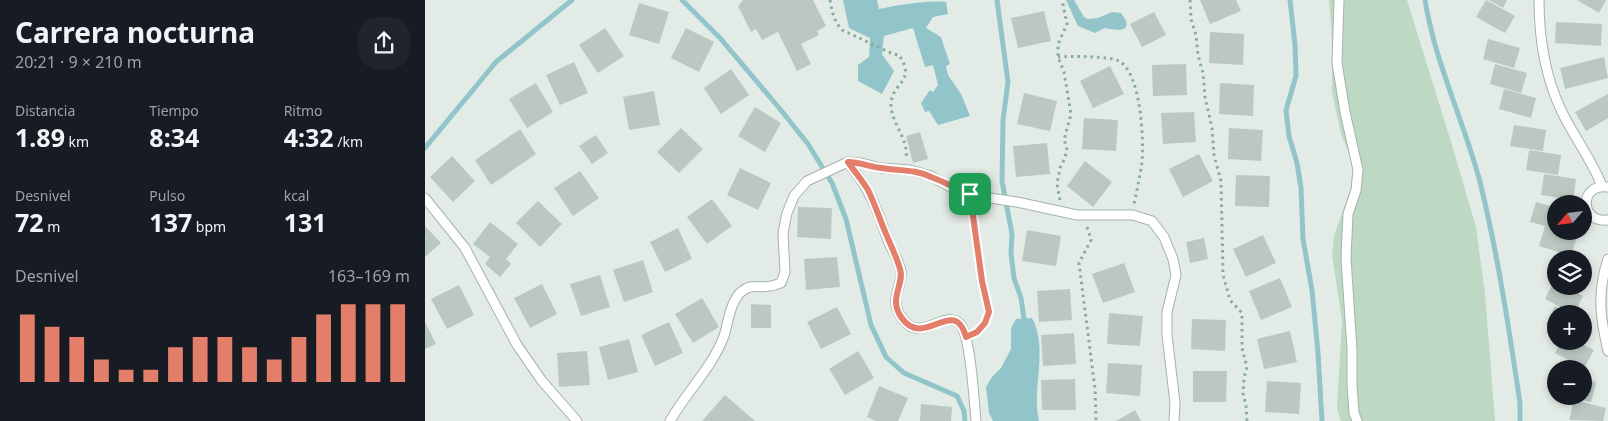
<!DOCTYPE html>
<html lang="es">
<meta charset="utf-8">
<style>
body{margin:0;font-family:"Noto Sans",sans-serif;background:#20242c;color:#f1f3f6;height:100vh;display:flex;flex-direction:column;font-size:19px;white-space:nowrap}
*{box-sizing:border-box;margin:0}
p{font-size:16px;color:#9ea1a6}
.icon{flex:none;width:28px;height:28px;fill:none;stroke:currentColor;stroke-width:2;stroke-linecap:round;stroke-linejoin:round}
.map{position:relative;flex:1;overflow:hidden}
.drawer{display:flex;flex-direction:column;background:#171b24;width:425px}
.drawer>*{flex:none}
.needle{width:32px;rotate:242deg}
.fabs{position:absolute;left:1122px;top:195px;display:grid;gap:10px}
.fabs a{display:grid;place-items:center;width:45px;height:45px;border-radius:50%;background:#171b24;box-shadow:0 2px 8px #0003;font-size:25px}
.pin{position:absolute;display:grid;place-items:center;width:42px;height:42px;color:#fff;margin:-21px;border-radius:10px;box-shadow:0 2px 8px #0006}
.round{display:grid;place-items:center;flex:none;width:52px;height:52px;border-radius:20px;background:#20242c}
.headline{display:flex;align-items:center;justify-content:space-between;height:85px;padding:0 15px}
h1{font-size:28px;font-weight:700;line-height:38px}
.metrics{display:grid;grid-template-columns:repeat(3,1fr);gap:8px;height:85px;padding:5px 15px}
.metrics div{display:grid;align-content:center}
.metrics b{font-size:25px;font-weight:700}
.metrics small{font-size:14px;font-weight:400}
.metrics p{font-size:14px}
.chart{height:140px;padding:10px 15px}
.chart p{display:flex;justify-content:space-between}
.chart svg{width:100%;height:90px;margin-top:5px;stroke:#e27e6a;stroke-width:6}
main{display:flex;flex:1;min-height:0}
.map>svg:first-child{display:block}
.green{fill:#bed9c3}
.water{fill:#91c5ca}
.lines{fill:none;stroke-linecap:round;stroke-linejoin:round}
.stream{stroke:#91c5ca;stroke-width:5}
.building{fill:#bbc8c2}
.lane-casing{stroke:#a6b2ad;stroke-width:11}
.path{stroke:#87ab9d;stroke-width:3;stroke-dasharray:2.5 4;stroke-linecap:butt}
.lane{stroke:#fff;stroke-width:9}
.route-casing{stroke:#fff;stroke-width:10}
.route{stroke:#e27e6a;stroke-width:6}
</style>
<main>
<section class="drawer">
<div class="headline"><div><h1>Carrera nocturna</h1><p>20:21 · 9 × 210 m</p></div><a class="round"><svg class="icon" aria-label="share" viewBox="0 0 24 24"><path d="M12 15V3M7 8l5-5 5 5M5 13v7h14v-7"/></svg></a></div>
<div class="metrics">
<div><p>Distancia</p><b>1.89<small> km</small></b></div>
<div><p>Tiempo</p><b>8:34</b></div>
<div><p>Ritmo</p><b>4:32<small> /km</small></b></div>
</div>
<div class="metrics">
<div><p>Desnivel</p><b>72<small> m</small></b></div>
<div><p>Pulso</p><b>137<small> bpm</small></b></div>
<div><p>kcal</p><b>131</b></div>
</div>
<div class="chart"><p><span>Desnivel</span>163–169 m</p>
<svg viewBox="0 0 160 44" preserveAspectRatio="none"><path d="M5 44V11M15 44V17M25 44V22M35 44V33M45 44V38M55 44V38M65 44V27M75 44V22M85 44V22M95 44V27M105 44V33M115 44V22M125 44V11M135 44V6M145 44V6M155 44V6"/></svg>
</div>
</section>
<div class="map">
<svg width="1183" height="421" viewBox="0 0 1183 421">
<rect width="100%" height="100%" fill="#e3ebe7"/>
<!-- green -->
<path class="green" d="M904,0H982L1027,145L1051,227L1060,293L1070,421H916L912,408L917,321L907,254L909,236L925,190L928,171L925,156L916,134L907,92V41Z"/>
<!-- water -->
<path class="water" d="M418,0H452L454,9C474,5 502,0 521,2L523,14L508,17L501,28L516,37L525,64L521,66L523,75L536,94L545,116L513,125L504,111L500,112L496,103L505,90L508,92L513,85L508,65L500,67L488,28L459,36L457,54L469,71L457,94L433,81V65L444,57L445,38L424,28Z
M641,0H649L659,17L663,19L673,18L687,12L696,13C710,32 695,31 680,28L670,33L653,26Z
M607,318C624,350 606,388 614,421H568L564,413L561,387L567,377L576,368L586,349V328L591,319Z"/>
<g class="lines">
<!-- stream -->
<path class="stream" d="M257,0L295,38L355,109L383,144L407,183L421,219L446,325L461,357L479,373L532,396L539,411L540,421
M572,0L583,82L578,120L577,181L587,234L586,254L589,278L596,298L599,318
M865,0L870,45L871,76L861,110L864,136L872,163L876,188L878,239L887,290L893,353L897,421
M1000,0C1010,63 1039,121 1055,182C1073,255 1084,329 1095,403V421
M0,148L71,62L147,0"/>
</g>
<!-- building -->
<path class="building" d="M318,0H388L401,26L392,31L394,35L376,44L386,64L372,71L353,32L337,40L331,29L326,32L313,6Z
M775,0H811L816,11L785,24Z
M1061,0L1090,16L1080,33L1051,17Z
M1064,0H1082L1078,8Z
M1152,0H1181L1174,13Z
M214,3L244,12L234,44L204,35Z
M619,11L626,41L593,48L586,18Z
M729,12L741,35L717,47L705,24Z
M1131,22L1177,24L1176,46L1130,43Z
M180,28L199,56L173,73L154,45Z
M261,28L289,42L274,72L246,58Z
M785,32L819,34L818,65L784,63Z
M1063,39L1095,48L1089,68L1058,59Z
M1179,57L1183,78L1140,89L1135,68Z
M149,62L163,93L135,105L121,75Z
M761,64L762,95L728,96L727,65Z
M1070,64L1102,73L1096,93L1065,84Z
M685,66L699,94L668,108L655,81Z
M306,69L324,95L296,114L279,88Z
M111,83L128,112L102,128L84,99Z
M795,83L829,85L828,116L794,114Z
M1079,89L1111,98L1106,118L1074,109Z
M229,91L235,125L204,130L198,97Z
M599,93L632,101L625,131L592,124Z
M1183,94V118L1161,131L1150,112Z
M330,107L356,123L340,152L313,136Z
M769,112L771,142L738,144L736,113Z
M659,118L693,120L691,151L657,149Z
M1089,125L1121,130L1118,151L1085,146Z
M256,128L278,149L254,173L232,152Z
M804,128L838,130L836,161L803,159Z
M95,129L111,154L66,185L50,160Z
M495,132L503,159L488,163L481,136Z
M171,135L183,153L167,164L154,146Z
M622,143L625,174L591,177L588,146Z
M1104,150L1136,155L1133,175L1101,170Z
M774,154L788,181L758,197L744,169Z
M27,156L50,181L28,202L5,177Z
M660,161L687,182L668,207L642,186Z
M315,168L346,183L333,210L302,195Z
M155,171L174,198L148,216L129,188Z
M1119,174L1151,179L1148,200L1116,195Z
M811,175L845,176L844,207L810,206Z
M287,199L307,226L282,244L262,217Z
M113,201L137,224L115,247L91,223Z
M1111,202L1131,208V231L1152,237L1146,256L1114,246L1120,226L1105,222Z
M373,207L407,208L406,239L372,237Z
M65,222L93,244L81,259L86,264L75,277L60,264L65,257L48,244Z
M0,226L16,243L0,257Z
M253,228L267,259L240,272L225,242Z
M602,230L636,236L631,266L597,261Z
M838,235L851,263L821,277L808,249Z
M779,238L783,259L765,263L761,242Z
M1132,254L1147,258L1131,259V275L1126,273Z
M412,257L415,287L381,290L379,259Z
M218,260L228,292L199,302L188,270Z
M699,263L710,292L678,303L667,274Z
M175,275L185,307L156,316L145,284Z
M855,278L867,307L836,320L824,291Z
M1129,281L1131,282V286H1139L1158,296L1149,314L1120,299Z
M117,284L132,314L105,328L89,298Z
M34,285L49,315L22,329L6,299Z
M645,289L647,320L614,322L612,291Z
M277,298L294,327L268,343L250,314Z
M326,304L346,305V328H326Z
M1130,306L1145,314H1131V330L1121,324Z
M412,307L426,334L396,349L382,322Z
M684,313L718,316L715,346L682,344Z
M767,319L801,320L800,351L766,349Z
M0,322L11,344L0,349Z
M244,322L258,353L230,366L216,335Z
M865,331L872,362L839,369L832,339Z
M649,333L651,364L618,366L616,335Z
M204,339L213,372L183,380L174,347Z
M1136,341H1151L1169,350L1159,368L1130,353Z
M162,351L165,385L134,387L132,353Z
M433,351L449,378L420,395L404,369Z
M683,363L717,365L715,396L681,393Z
M768,371H802L801,402H768Z
M650,379L651,410H617L616,380Z
M1159,379L1171,382L1166,402L1145,397L1159,396Z
M842,381L876,383L874,414L840,412Z
M454,386L483,398L473,421H451L442,417Z
M300,395L330,421H277Z
M1149,400L1181,408L1178,421L1144,420Z
M496,404L527,407L526,421H495Z
M710,410L716,421H691Z"/>
<g class="lines">
<!-- lane casing -->
<g class="lane-casing">
<path id="lane" d="M914,0L912,63L920,112L933,170L931,190L923,214L921,258L927,350V385L929,413L932,421
M1114,0C1114,39 1120,77 1137,112C1149,137 1167,160 1177,186
M423,162C429,171 437,180 442,190C452,206 457,225 464,243C468,251 474,262 476,271C478,286 464,297 475,315C494,348 519,307 535,324C546,336 549,402 551,421
M1183,187C1153,183 1155,224 1183,220
M0,198L40,248L92,345L117,381L152,421
M1183,259C1172,292 1175,317 1183,351
M245,421C262,391 287,368 299,336C304,321 305,296 322,288C329,285 337,288 345,286C348,286 352,284 356,283L360,272L358,233L362,213L369,196L382,181L423,162L436,163L456,168L485,170L506,176L529,189L558,197L592,202L652,215H708L727,221L739,237L748,259L751,275L742,312V335L750,403L749,421"/>
</g>
<!-- path -->
<path class="path" d="M405,0C407,12 409,21 417,30L468,54L474,55C492,82 467,82 466,104C466,124 484,138 481,159
M765,0L766,19L771,35L773,55L778,73L780,97L787,128L789,155L796,181L798,275L805,300L817,313V348L822,367L819,378L818,393L821,406L822,421
M633,57C645,56 685,56 694,61C716,73 719,139 717,162C715,176 712,190 709,204
M635,200L632,184L635,168L640,158L642,147L639,140L646,114L639,72L633,57V44L642,24L637,0
M547,207L557,281L564,312L560,323L551,332
M662,227L666,240L654,263L670,389L671,421"/>
<!-- lane -->
<use href="#lane" class="lane"/>
</g>
<g class="lines">
<!-- route casing -->
<g class="route-casing">
<path id="route" d="M423,162C435,162 445,167 457,168C474,171 490,169 506,177C520,182 531,189 545,194L557,281L564,312L560,323L552,332L541,337C529,294 499,351 476,317C463,298 480,284 475,269C471,255 464,242 459,229C454,217 449,202 443,190C437,180 429,171 423,162Z"/>
</g>
<!-- route -->
<use href="#route" class="route"/>
</g>
</svg>
<div class="fabs">
<a><svg class="needle" viewBox="-14 -14 28 28"><path d="M0-13l5 13h-10z" fill="#e53935"/><path d="M0 13l5-13h-10z" fill="#9ea1a6"/></svg></a>
<a><svg class="icon" aria-label="layers" viewBox="0 0 24 24"><path d="M12 4l9 5-9 5-9-5zM3 14l9 5 9-5"/></svg></a>
<a>+</a>
<a>−</a>
</div>
<div class="pin" style="left:545px;top:194px;background:#1e9e55"><svg class="icon" aria-label="arrive" viewBox="0 0 24 24"><path d="M6 21V4h12l-3 4 3 4H6"/></svg></div>
</div>
</main>
